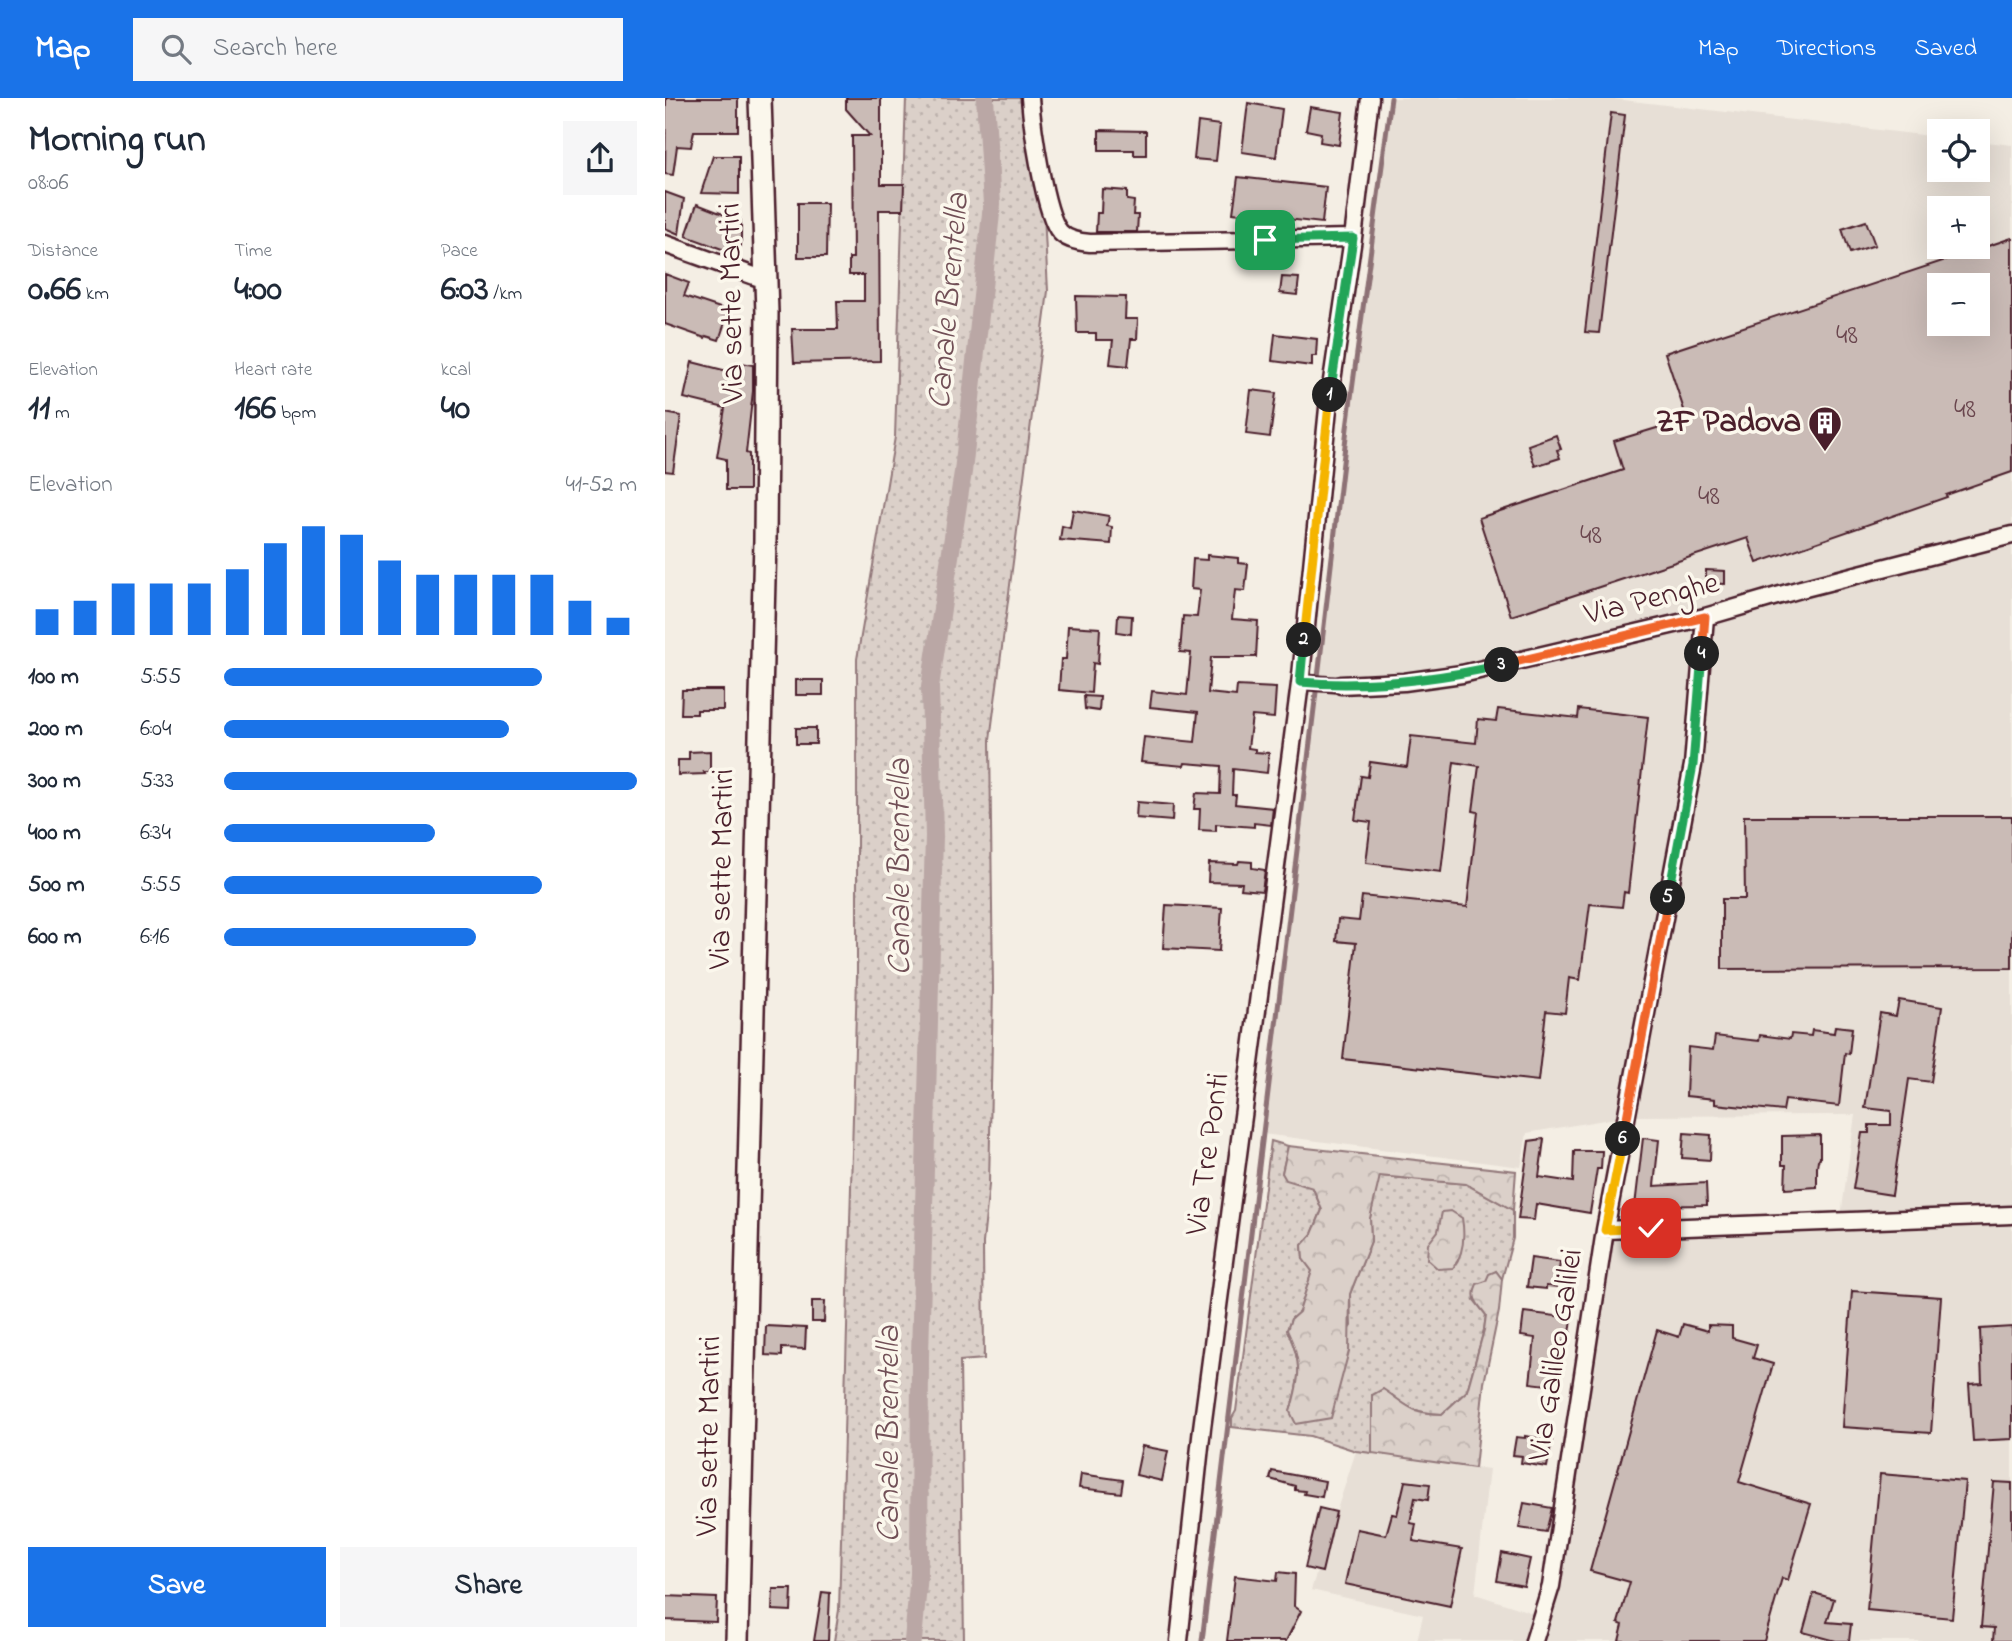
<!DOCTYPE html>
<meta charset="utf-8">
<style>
body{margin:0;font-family:"Indie Flower",sans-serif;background:#f6f6f7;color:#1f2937;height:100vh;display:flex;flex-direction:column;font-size:26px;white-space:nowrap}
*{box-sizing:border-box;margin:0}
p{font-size:23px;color:#747a83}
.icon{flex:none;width:38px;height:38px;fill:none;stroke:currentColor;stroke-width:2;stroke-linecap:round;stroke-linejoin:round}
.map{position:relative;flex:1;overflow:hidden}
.panel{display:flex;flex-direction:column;background:#fff;width:665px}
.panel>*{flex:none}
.tools{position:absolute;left:1262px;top:21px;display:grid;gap:14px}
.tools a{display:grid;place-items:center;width:63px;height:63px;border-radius:0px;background:#fff;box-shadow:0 7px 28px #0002;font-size:35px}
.pin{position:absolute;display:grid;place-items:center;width:60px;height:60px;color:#fff;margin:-30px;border-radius:14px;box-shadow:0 4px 10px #0006}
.km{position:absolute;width:35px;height:35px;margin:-18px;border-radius:50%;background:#222;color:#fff;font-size:19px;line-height:35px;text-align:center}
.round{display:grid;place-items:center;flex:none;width:74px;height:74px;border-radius:0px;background:#f6f6f7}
.overview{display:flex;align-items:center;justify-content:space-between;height:119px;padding:0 28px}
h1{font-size:38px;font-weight:800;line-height:52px}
.metrics{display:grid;grid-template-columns:repeat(3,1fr);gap:10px;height:119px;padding:7px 28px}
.metrics div{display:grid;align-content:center}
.metrics b{font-size:35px;font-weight:800}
.metrics small{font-size:19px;font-weight:400}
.metrics p{font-size:19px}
.chart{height:196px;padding:14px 28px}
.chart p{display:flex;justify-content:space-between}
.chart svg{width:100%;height:126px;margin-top:7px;stroke:#1a73e8;stroke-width:6}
.primary-button{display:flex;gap:14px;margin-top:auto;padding:14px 28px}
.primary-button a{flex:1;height:80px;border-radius:0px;background:#1a73e8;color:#fff;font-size:28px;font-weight:800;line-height:80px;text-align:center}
.primary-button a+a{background:#f6f6f7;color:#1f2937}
ul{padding:0 28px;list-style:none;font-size:23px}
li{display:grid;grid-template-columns:112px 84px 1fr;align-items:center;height:52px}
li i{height:18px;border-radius:9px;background:#1a73e8}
header{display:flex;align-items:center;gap:42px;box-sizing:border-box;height:98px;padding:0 35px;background:#1a73e8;color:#fff}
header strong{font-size:33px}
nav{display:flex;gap:38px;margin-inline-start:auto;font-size:24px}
.search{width:490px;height:63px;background:#f6f6f7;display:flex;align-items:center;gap:18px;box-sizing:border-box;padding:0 24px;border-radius:0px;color:#747a83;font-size:26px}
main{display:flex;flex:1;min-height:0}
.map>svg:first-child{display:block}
.built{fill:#e7dfd6;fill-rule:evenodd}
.grass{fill:url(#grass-dots);stroke:#92787a;stroke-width:2}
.forest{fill:url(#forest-crowns);stroke:#92787a;stroke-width:2}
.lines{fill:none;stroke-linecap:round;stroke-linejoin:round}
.stream{stroke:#8d7174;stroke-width:5}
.canal{stroke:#baa7a5;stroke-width:18}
.building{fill:#cabbb6;stroke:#4a1f2b;stroke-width:2;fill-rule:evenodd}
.pedestrian-casing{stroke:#4a1f2b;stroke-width:18}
.minor-casing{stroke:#4a1f2b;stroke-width:21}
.secondary-casing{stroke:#4a1f2b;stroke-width:26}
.pedestrian{stroke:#fbf7ec;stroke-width:12}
.minor{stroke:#fbf7ec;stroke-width:16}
.secondary{stroke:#fbf7ec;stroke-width:21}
.split-1-casing{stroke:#fff;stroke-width:14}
.split-2-casing{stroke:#fff;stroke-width:14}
.split-3-casing{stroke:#fff;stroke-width:14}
.split-4-casing{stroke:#fff;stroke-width:14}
.split-5-casing{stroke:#fff;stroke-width:14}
.split-6-casing{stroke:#fff;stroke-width:14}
.split-7-casing{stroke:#fff;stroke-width:14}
.split-1{stroke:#22a559;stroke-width:9}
.split-2{stroke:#f5b400;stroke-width:9}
.split-3{stroke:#22a559;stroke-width:9}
.split-4{stroke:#f0652b;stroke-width:9}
.split-5{stroke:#22a559;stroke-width:9}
.split-6{stroke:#f0652b;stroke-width:9}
.split-7{stroke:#f5b400;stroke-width:9}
.labels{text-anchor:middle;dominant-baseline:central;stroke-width:7;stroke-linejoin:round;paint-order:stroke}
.number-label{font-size:28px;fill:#6a464e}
.street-label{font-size:32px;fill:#4a1f2b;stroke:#fbf7ec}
.poi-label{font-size:32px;font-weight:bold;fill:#4a1f2b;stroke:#fbf7ec;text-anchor:end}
.water-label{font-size:33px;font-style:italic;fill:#714f56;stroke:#fbf7ec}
</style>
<header>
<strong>Map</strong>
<div class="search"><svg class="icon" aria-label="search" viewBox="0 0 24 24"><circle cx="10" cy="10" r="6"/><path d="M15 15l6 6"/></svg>Search here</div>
<nav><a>Map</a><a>Directions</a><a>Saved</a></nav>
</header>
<main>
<section class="panel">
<div class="overview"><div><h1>Morning run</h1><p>08:06</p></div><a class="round"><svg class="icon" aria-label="share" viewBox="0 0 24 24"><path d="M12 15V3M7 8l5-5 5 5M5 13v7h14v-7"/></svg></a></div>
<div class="metrics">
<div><p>Distance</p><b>0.66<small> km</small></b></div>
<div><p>Time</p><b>4:00</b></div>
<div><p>Pace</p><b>6:03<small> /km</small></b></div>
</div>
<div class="metrics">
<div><p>Elevation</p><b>11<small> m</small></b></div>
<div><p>Heart rate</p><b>166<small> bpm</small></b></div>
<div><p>kcal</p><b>40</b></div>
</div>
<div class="chart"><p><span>Elevation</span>41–52 m</p>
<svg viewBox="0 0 160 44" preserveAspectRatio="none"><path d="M5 44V35M15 44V32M25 44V26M35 44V26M45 44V26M55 44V21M65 44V12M75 44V6M85 44V9M95 44V18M105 44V23M115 44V23M125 44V23M135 44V23M145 44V32M155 44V38"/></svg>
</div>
<ul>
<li><b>100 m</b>5:55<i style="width:77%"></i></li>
<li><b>200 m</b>6:04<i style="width:69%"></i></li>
<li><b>300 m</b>5:33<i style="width:100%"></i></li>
<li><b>400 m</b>6:34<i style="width:51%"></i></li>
<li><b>500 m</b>5:55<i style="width:77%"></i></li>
<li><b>600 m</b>6:16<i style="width:61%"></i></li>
</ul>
<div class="primary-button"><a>Save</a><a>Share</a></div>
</section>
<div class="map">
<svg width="1347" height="1543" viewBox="0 0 1347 1543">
<defs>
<pattern id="grass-dots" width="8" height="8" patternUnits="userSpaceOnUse" patternTransform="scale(1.75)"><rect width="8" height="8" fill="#dbd0c9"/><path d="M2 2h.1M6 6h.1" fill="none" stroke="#bdb2ad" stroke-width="1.8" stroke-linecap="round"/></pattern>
<pattern id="forest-crowns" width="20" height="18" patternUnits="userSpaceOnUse" patternTransform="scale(1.75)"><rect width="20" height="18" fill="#dbd0c9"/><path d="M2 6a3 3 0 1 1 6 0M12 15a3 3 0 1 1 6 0" fill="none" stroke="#bdb2ad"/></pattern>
</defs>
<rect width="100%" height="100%" fill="#f4eee4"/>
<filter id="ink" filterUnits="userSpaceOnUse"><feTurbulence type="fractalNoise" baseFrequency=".0143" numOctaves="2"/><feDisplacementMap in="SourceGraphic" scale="14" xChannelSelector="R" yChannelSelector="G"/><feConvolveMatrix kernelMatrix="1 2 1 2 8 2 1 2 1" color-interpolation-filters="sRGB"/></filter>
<g filter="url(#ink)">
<!-- built -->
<path class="built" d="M726,0H941L1274,39V72H1312L1313,43L1347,47V1543H752L758,1517L646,1492L691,1353L824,1371L810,1496L877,1518L943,1127L1176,1118L1190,1017L963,1018L862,1035L856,1069L598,1036L683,330ZM1274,110H1312V149H1274ZM1274,187H1312V226H1274Z"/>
<!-- grass -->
<path class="grass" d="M241,0H373L383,193L325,642L328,891L324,1087L318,1145L319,1261L295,1263L299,1543H169L174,1512L192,878V561L230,339Z
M606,1043L623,1048L617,1075L648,1090L657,1112L647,1136L637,1147L638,1161L647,1173L634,1214L626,1221L622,1232C638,1265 635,1280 625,1314L686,1228L685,1196L706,1143L705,1120L714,1078L802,1086L848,1112V1140L837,1181L831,1173L821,1183L809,1202L821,1217L819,1232L802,1293L777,1316C756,1315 743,1312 727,1297H707V1355L691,1353L645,1338L567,1329V1320L571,1313Z"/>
<!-- forest -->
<path class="forest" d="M623,1048L851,1073L848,1112L801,1086L715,1078L705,1120L706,1143L685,1196L684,1253L666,1320L631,1326L625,1314C635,1280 638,1265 622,1232L626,1221L634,1214L647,1173L638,1161L637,1147L647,1136L657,1112L648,1090L621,1082L617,1075Z
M786,1113L797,1120C800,1138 799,1156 788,1170L773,1171L762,1161L763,1146L773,1133L777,1114Z
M831,1173L837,1181L834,1213L819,1285L810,1370L707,1355V1297L718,1291C744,1308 744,1315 777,1316L802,1293L819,1232L821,1217C813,1206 805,1200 812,1186L821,1183L824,1176Z"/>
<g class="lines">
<!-- stream -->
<path class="stream" d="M653,579L682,330L726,0
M537,1543L651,594"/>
<!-- canal -->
<path class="canal" d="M248,1543L254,1476L255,1257L269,738L265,589L298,374L327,106L320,0"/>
</g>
<!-- building -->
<path class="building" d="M1,0H73V33H29L26,49L12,48L8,77L0,76Z
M181,0H216V86H239L238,112H214L215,263L129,265L127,231H173L172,203H199V177H184V160H188L187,38H205L181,11Z
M583,5L617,11L611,59L577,54Z
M645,9L678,14L674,47L655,44L656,35L641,32Z
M946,15L960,17L934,235L920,234Z
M533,24L555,27L551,63L529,61Z
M434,32L481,33V57H469V52H434Z
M48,58H74V96L36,95Z
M573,79L661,89L657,125L568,115Z
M437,91L462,93V102L469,103L468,117H473L472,134H431L432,115H436Z
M0,94L19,101L14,136L0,130Z
M133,105H162L161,159H133Z
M32,106L76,123V148L68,155L21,138Z
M1201,123L1210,147L1185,155L1177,131Z
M1347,140V374L1281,397L1282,399L1092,465L1083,440L846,518L814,420L958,372L949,343L995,329L994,324L1020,315L1000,255ZM1274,187H1312V226H1274Z
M0,176L24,185L19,198L64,213L54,242L41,238L40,240L0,226Z
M617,179L634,180L632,197L615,195Z
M411,198L461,199L460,221H473L472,241H466L463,268L445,266L448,242H431V235H412Z
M610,236L652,241L651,258H647V268L607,263Z
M27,264L70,275L71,264L88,267V293L81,355L84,356V392H61V361L52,359L60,310L19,300Z
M586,292L611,295L605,339L581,336Z
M0,315L16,318L8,374L0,373Z
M891,337L896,351L892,352L895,360L870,368L863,347Z
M408,412L444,418L442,428L447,429L446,446L395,442L397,428L405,430Z
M542,457L573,460V465L583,466L580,493L570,492L567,521L593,523L591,559H546L543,595L571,598L572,588L611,590L609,620L587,618L583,650L590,651V654L604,655L602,675L568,671L567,697H571L570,706L608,710L606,727L589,725V729L551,726V733L534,732L535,711H529L531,695L555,696L556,668L520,665L519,668L476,664L479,639L530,644L533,614L485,609L487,593L522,597L526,555L515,554L518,518L532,519L535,492L526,491L528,461L542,462Z
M1041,472L1060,473V486L1041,485Z
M453,517L467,518L466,536L452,534Z
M403,528L435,530L433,566L428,565L426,595L394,592L396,561H401Z
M131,582H158V597H131Z
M17,592H58V612H32V616H16Z
M419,598L435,599L434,613L420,611Z
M833,611L913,620L914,611L983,619L963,795L959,794L957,809L925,806L915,882L904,880L900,915L881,913L873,983L678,961L691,845L671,843L673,821L694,823L697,798L802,809L813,714L808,713L814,668L789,664L776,774L701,765L706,724L690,722L696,678L703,679L705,664L742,669L746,638L811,645L813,621L831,623Z
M131,630H151V646H131Z
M45,653V674H39L40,676L13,677V662H24V654Z
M472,704L508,707L507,723L471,720Z
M1079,718H1347V870L1057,871V801H1080Z
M574,763L587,764V770L600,772L597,793L576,791L577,785L543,784L544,765L573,766Z
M501,807L557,810L554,853L498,850Z
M1234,902L1277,909L1266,984L1244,981L1227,1097L1188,1091L1197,1035H1204V1027H1226V1013L1200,1010L1215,915L1231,918Z
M1170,928L1187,930L1184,956L1180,955L1174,1008L1120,1002L1118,1013L1050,1006V1001L1021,998L1023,949L1048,952L1050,938L1094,943L1095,937L1125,941L1126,936L1146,938L1147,932L1169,935Z
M1019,1035L1046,1037L1045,1062L1017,1060Z
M1155,1037V1061L1153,1062L1152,1069V1089L1120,1091L1121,1067H1117V1038Z
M978,1040L994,1042L989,1088L1041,1085L1042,1107L970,1108Z
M879,1041L874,1079L908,1084L909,1053H937L936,1071H932L925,1115L871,1106L869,1122L853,1121L864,1043Z
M866,1160L895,1164L892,1189L881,1188V1191L862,1189Z
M1187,1193L1276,1199L1266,1335L1177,1329Z
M147,1203H160L159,1224H147Z
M859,1214L907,1220L904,1244L895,1243L890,1288L865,1285L870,1240L856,1238Z
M1018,1226L1043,1233V1227L1067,1228V1240L1092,1247L1088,1260L1108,1266L1074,1384L1146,1406L1123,1482L1117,1480L1099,1543H954L958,1527L953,1525L965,1484L925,1473L992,1232L1014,1239Z
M101,1228L141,1230L140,1251L117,1250V1258L100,1257Z
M1347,1229V1341L1308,1343L1304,1286L1317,1285L1315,1231Z
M860,1338L887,1342L882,1369L856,1365L857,1358L848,1357L851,1339L860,1340Z
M477,1348L503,1353L497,1383L471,1377Z
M607,1373L660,1383L657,1399L639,1396L640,1393L630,1392V1388L605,1381Z
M416,1376L458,1382L456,1395L414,1390Z
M1215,1376L1300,1383L1287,1520L1202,1512Z
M740,1383L765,1386L763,1402L750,1400L745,1425L751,1426L748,1443L797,1451L785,1508L680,1486L692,1431L721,1437L727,1416L732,1417Z
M1329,1384L1347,1385V1543H1328L1329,1530L1316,1529Z
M859,1405L887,1410L881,1434L854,1430Z
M654,1410L671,1414L657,1474L640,1470Z
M837,1455L865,1461L859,1488L832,1483Z
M613,1474L630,1476L629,1508L636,1513L621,1543H562L570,1478L612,1483Z
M108,1491H127L126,1513L107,1512Z
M157,1494L165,1495L163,1543H149Z
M1149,1495L1169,1501L1162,1524L1186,1526L1184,1543H1171L1138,1534Z
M0,1498L52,1500L51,1524L0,1522Z"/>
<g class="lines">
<!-- pedestrian casing -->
<g class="pedestrian-casing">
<path id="pedestrian" d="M635,584L676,587"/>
</g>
<!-- minor casing -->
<g class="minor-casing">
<path id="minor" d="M365,0C367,26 379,116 395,134C402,142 414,144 425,145L688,140
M0,146L92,179H102
M676,587L739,584L797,576L1040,519L1136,491L1347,437
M940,1132L1347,1117
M514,1543L537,1330L636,578L663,310L688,140L705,0
M869,1543L886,1488L940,1132L1028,667L1040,519"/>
</g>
<!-- secondary casing -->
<g class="secondary-casing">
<path id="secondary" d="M72,1543L100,442L102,215L95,0"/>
</g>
<!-- pedestrian -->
<use href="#pedestrian" class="pedestrian"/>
<!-- minor -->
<use href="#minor" class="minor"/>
<!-- secondary -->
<use href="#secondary" class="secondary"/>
</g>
</g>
<g class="lines" filter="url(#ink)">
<!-- split-1 casing -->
<g class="split-1-casing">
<path id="split-1" d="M600,142L688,140L665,297"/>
</g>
<!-- split-2 casing -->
<g class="split-2-casing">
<path id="split-2" d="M639,542L665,297"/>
</g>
<!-- split-3 casing -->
<g class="split-3-casing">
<path id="split-3" d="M639,542L635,584C703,590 770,582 837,567"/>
</g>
<!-- split-4 casing -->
<g class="split-4-casing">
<path id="split-4" d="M837,567L1040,519L1037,556"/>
</g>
<!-- split-5 casing -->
<g class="split-5-casing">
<path id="split-5" d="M1003,800L1028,667L1037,556"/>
</g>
<!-- split-6 casing -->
<g class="split-6-casing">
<path id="split-6" d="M958,1041L1003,800"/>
</g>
<!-- split-7 casing -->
<g class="split-7-casing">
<path id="split-7" d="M958,1041L940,1132L986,1130"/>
</g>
<!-- split-1 -->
<use href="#split-1" class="split-1"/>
<!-- split-2 -->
<use href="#split-2" class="split-2"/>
<!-- split-3 -->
<use href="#split-3" class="split-3"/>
<!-- split-4 -->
<use href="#split-4" class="split-4"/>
<!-- split-5 -->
<use href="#split-5" class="split-5"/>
<!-- split-6 -->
<use href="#split-6" class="split-6"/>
<!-- split-7 -->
<use href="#split-7" class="split-7"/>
</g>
<!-- icons -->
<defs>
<g id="building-pin" transform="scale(1.75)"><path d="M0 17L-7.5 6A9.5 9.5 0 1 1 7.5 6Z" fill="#4a1f2b" stroke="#fbf7ec"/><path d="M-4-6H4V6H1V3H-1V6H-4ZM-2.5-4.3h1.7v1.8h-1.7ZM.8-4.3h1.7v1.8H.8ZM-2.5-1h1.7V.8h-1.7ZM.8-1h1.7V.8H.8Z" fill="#fff"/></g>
</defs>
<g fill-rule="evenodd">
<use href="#building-pin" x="1160" y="325"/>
</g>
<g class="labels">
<!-- number labels -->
<g class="number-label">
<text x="1182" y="238">48</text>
<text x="1300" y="312">48</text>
<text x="1044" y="399">48</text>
<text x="926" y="438">48</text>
</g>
<!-- street labels -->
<g class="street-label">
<text transform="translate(68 205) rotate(-91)">Via sette Martiri</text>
<text transform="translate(987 502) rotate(-14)">Via Penghe</text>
<text transform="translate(58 771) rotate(-89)">Via sette Martiri</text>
<text transform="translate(544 1056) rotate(-82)">Via Tre Ponti</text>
<text transform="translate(892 1257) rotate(-81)">Via Galileo Galilei</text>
<text transform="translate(45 1338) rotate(-89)">Via sette Martiri</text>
</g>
<!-- poi labels -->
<g class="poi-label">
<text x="1136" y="325">ZF Padova</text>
</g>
<!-- water labels -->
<g class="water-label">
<text transform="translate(285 203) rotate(-85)">Canale Brentella</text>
<text transform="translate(236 769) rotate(-90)">Canale Brentella</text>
<text transform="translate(225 1336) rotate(-90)">Canale Brentella</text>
</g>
</g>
</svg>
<div class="tools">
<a><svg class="icon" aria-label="locate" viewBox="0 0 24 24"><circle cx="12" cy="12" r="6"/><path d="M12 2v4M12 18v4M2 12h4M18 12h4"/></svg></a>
<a>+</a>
<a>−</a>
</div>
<div class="pin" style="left:600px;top:142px;background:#1e9e55"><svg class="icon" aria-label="arrive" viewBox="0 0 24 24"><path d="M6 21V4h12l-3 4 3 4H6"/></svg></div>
<div class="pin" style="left:986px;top:1130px;background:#d93025"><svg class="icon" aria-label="check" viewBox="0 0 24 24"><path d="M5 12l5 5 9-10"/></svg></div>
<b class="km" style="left:665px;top:297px">1</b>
<b class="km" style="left:639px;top:542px">2</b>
<b class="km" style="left:837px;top:567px">3</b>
<b class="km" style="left:1037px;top:556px">4</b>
<b class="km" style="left:1003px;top:800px">5</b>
<b class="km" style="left:958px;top:1041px">6</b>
</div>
</main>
